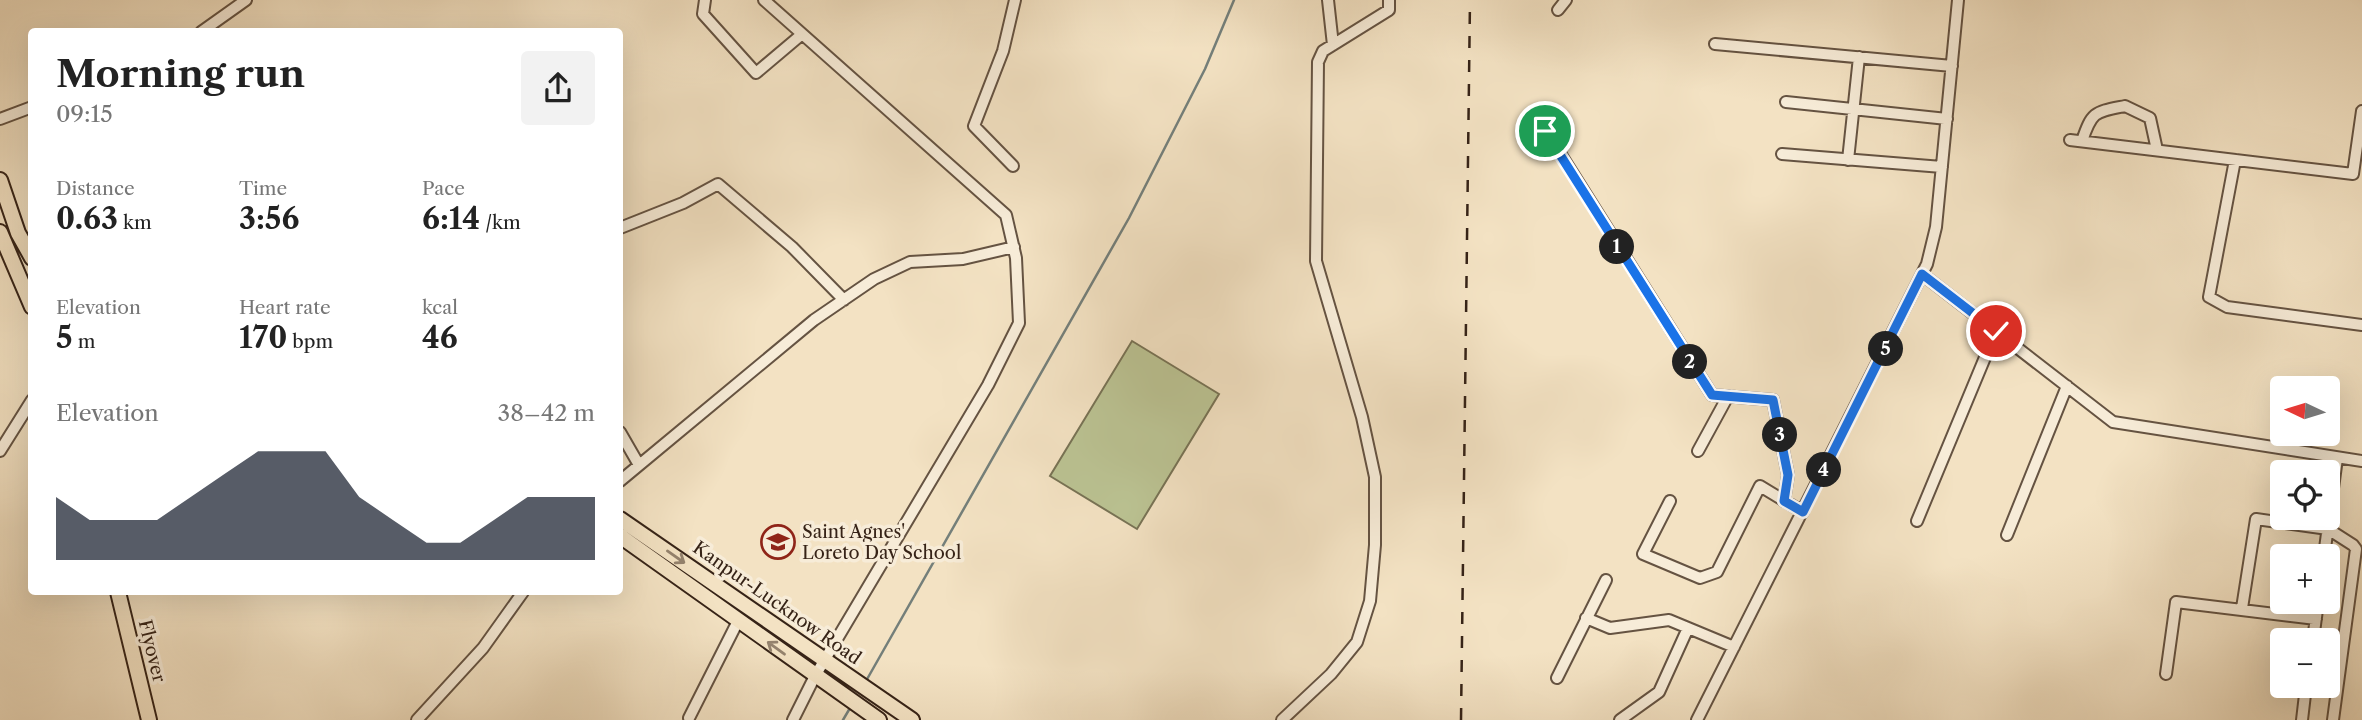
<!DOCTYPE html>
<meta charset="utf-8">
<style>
body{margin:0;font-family:"Libre Caslon Text",serif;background:#f2f2f2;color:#222;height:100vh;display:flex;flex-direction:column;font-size:26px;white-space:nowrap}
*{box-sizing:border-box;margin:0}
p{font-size:23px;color:#767676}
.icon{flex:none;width:38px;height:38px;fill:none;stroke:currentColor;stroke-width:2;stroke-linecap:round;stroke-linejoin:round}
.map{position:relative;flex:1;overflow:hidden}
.side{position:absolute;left:28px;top:28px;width:595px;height:567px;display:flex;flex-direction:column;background:#fff;border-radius:7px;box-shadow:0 7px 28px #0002}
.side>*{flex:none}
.needle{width:46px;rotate:274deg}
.buttons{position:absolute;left:2270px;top:376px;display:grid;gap:14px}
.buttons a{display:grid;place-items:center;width:70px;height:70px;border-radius:7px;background:#fff;box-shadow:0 7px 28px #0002;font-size:35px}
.pin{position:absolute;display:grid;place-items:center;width:60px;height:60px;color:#fff;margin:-30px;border:4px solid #fff;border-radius:50%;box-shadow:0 2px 7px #0007}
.km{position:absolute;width:35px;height:35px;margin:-18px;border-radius:50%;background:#222;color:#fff;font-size:19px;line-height:35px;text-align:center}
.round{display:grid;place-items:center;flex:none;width:74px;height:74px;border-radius:7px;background:#f2f2f2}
.summary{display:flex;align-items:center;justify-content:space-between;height:119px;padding:0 28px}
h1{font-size:38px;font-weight:800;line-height:52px}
.metrics{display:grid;grid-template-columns:repeat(3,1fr);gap:10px;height:119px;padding:7px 28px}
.metrics div{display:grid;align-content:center}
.metrics b{font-size:30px;font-weight:800}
.metrics small{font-size:19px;font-weight:400}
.metrics p{font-size:19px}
.chart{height:196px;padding:14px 28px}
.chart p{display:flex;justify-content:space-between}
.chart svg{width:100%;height:126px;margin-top:7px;fill:#111827;opacity:.7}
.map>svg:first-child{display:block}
.green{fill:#bbc393;stroke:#787355;stroke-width:2}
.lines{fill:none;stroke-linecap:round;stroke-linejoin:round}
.stream{stroke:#747f7a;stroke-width:2.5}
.minor-casing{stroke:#655342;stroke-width:14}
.major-casing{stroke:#362317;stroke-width:18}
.minor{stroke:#f7ecd8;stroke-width:10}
.major{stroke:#f3e2c3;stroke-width:14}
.rail{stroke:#362317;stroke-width:2.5;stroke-dasharray:12 12;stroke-linecap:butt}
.oneway{stroke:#94826d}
.route-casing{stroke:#fff;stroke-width:14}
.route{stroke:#1a73e8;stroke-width:9}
.labels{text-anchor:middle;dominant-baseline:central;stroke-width:7;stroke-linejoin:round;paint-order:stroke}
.poi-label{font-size:18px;fill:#362317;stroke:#f7ecd8;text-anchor:start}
.street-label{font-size:18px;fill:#362317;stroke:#f7ecd8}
</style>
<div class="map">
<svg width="2362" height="720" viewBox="0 0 2362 720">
<rect width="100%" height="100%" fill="#f3e2c3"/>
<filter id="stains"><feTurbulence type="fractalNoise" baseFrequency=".00286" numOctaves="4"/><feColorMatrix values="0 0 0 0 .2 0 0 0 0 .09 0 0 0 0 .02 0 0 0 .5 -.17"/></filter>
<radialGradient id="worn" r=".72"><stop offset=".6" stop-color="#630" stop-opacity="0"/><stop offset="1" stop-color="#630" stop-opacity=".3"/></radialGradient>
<!-- green -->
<path class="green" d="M1132,341L1219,394L1137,529L1050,476Z"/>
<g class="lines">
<!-- stream -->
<path class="stream" d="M866,681L1129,218L1205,69L1234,0
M843,720L850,708"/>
<!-- minor casing -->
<g class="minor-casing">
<path id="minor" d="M705,0L703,14L756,73L801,35
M764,0L1006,215L1016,258L1019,323L988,385L815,676L793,720
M1328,0L1333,45
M1558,10L1566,0
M201,32L246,0
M1715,44L1952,66
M1786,102L1947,119
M0,119L32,107
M1546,131L1712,395L1773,400L1788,475L1784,501
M2070,140L2353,174L2362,111
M2082,141C2092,111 2095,112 2125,106L2150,118L2157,150
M1782,154L1942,167
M1848,160L1859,57
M2235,160L2209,297L2227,307L2362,325
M1013,166L974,126L1003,51L1015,0
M620,228L683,203L718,184L792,247L844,300
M1922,274L2113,422L2362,461
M620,432L639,465
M0,451L32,400
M1698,451L1728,396
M620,481L814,320L874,279L910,262L963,259L1014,247
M1670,501L1643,554L1700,578L1717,572L1760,486L1803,512
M1917,521L1996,331
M2007,535L2067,386
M2324,556L2337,458
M2242,608L2256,519L2328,529L2353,545L2356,549L2333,720
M1586,618L1610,628L1669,620L1734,647
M2313,640L2318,602
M2166,674L2176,602L2316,619
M1557,678L1606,580
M689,718L738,621
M417,720L483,648L523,592
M1282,720L1331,674L1357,642L1370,601L1375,545V477L1362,417L1316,261L1318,62L1323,51L1389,10V0
M1620,720L1659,692L1688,628
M1697,720L1927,264L1936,227L1958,0
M2302,720L2306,686"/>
</g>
<!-- major casing -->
<g class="major-casing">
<path id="major" d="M0,180L18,233L32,258
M0,232L32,307
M620,519L912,720
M620,536L879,720
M118,592L149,720"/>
</g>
<!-- minor -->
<use href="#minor" class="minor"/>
<!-- major -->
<use href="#major" class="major"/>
<!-- rail -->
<path class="rail" d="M1461,720L1470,0"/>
</g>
<!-- one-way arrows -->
<defs><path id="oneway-shaft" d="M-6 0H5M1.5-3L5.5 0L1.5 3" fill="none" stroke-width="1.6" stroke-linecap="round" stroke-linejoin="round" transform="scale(1.75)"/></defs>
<g class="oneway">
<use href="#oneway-shaft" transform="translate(676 557) rotate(35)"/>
<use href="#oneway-shaft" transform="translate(776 648) rotate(-144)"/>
</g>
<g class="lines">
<!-- route casing -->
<g class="route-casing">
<path id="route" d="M1545,131L1712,395L1773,400L1788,475L1784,501L1803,512L1922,274L1996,331"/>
</g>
<!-- route -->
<use href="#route" class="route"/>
</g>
<!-- icons -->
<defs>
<g id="school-ring" transform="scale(1.75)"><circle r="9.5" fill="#f7ecd8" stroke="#8f2418" stroke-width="1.5"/><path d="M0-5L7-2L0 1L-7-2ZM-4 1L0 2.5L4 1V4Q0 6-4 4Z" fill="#8f2418"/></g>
</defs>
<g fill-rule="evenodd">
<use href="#school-ring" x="778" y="542"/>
</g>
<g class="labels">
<!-- poi labels -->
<g class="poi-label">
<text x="802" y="532">Saint Agnes'<tspan x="802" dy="21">Loreto Day School</tspan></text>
</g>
<!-- street labels -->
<g class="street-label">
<text transform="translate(777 603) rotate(35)">Kanpur-Lucknow Road</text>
<text transform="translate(152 651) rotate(76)">Flyover</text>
</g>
</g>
<rect width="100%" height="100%" filter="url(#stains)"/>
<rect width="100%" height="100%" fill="url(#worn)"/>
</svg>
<div class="buttons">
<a><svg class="needle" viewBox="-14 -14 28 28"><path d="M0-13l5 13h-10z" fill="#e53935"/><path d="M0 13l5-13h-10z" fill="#767676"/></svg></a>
<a><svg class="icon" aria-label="locate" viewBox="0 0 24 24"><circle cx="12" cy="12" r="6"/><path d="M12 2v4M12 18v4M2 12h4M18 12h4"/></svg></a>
<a>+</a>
<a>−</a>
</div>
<div class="pin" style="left:1545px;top:131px;background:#1e9e55"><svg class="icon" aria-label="arrive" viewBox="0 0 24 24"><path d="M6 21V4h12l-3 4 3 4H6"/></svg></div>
<div class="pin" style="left:1996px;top:331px;background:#d93025"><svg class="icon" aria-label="check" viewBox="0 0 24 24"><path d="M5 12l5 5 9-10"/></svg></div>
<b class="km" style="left:1617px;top:247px">1</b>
<b class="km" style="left:1690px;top:362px">2</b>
<b class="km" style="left:1780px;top:435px">3</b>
<b class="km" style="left:1824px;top:470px">4</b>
<b class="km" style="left:1886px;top:349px">5</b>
<section class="side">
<div class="summary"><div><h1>Morning run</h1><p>09:15</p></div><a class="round"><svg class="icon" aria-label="share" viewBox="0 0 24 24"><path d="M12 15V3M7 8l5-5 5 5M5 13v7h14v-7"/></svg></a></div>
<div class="metrics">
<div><p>Distance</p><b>0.63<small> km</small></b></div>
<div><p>Time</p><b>3:56</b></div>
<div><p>Pace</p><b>6:14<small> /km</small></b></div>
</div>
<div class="metrics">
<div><p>Elevation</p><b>5<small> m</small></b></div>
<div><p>Heart rate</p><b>170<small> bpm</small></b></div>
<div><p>kcal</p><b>46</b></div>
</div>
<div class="chart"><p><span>Elevation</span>38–42 m</p>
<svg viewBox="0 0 160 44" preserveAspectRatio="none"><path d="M0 44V22L10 30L20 30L30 30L40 22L50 14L60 6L70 6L80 6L90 22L100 30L110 38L120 38L130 30L140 22L150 22L160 22V44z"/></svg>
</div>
</section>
</div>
